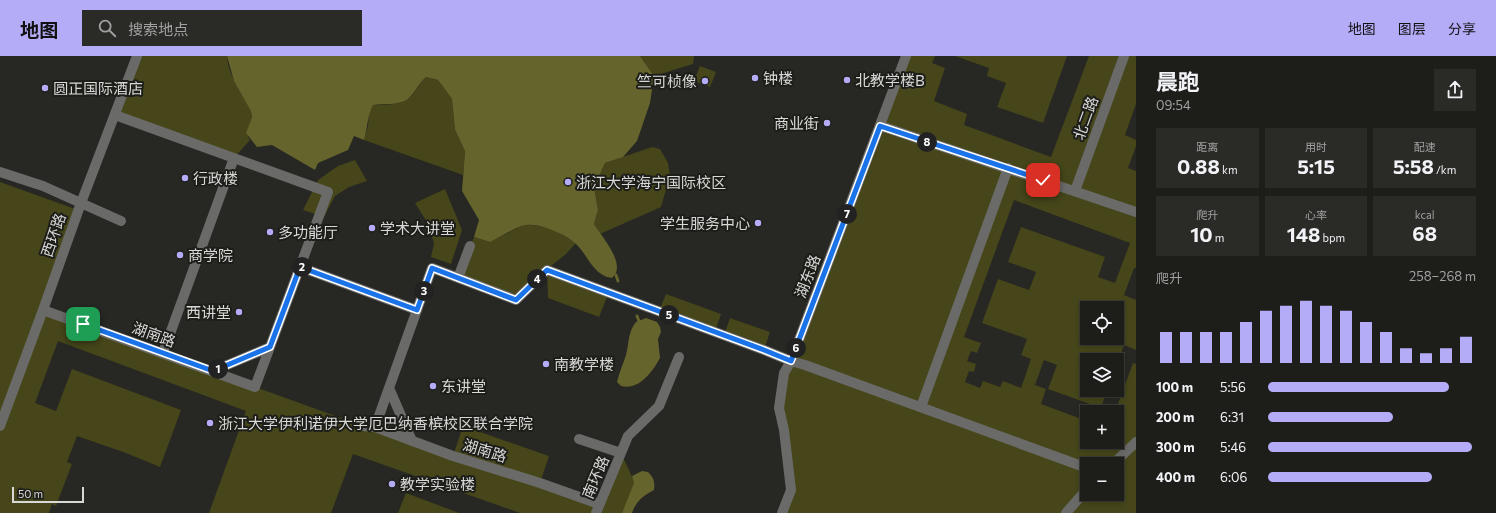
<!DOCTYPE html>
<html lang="zh">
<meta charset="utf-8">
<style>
body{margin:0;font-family:Commissioner,"Noto Sans SC",sans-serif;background:#2a2a27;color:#f1f3f6;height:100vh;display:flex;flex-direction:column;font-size:15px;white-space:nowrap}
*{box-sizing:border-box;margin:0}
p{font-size:13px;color:#a0a2a2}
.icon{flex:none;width:22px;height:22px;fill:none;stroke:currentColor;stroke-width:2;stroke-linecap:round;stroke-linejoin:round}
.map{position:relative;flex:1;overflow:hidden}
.details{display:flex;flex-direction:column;background:#1d1d1a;width:360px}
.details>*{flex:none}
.fabs{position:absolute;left:1080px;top:245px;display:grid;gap:8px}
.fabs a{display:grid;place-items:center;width:44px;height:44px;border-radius:0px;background:#1d1d1a;box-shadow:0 2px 6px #0003,0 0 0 1px #3b3b39;font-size:20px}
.scale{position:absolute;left:12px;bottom:10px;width:72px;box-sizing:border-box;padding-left:4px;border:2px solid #d8d8d6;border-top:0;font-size:11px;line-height:14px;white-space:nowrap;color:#d8d8d6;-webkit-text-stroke:3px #1d1e1a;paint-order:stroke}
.pin{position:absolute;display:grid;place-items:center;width:34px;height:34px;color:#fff;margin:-17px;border-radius:8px;box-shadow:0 2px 6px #0006}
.km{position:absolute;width:20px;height:20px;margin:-10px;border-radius:50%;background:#222;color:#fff;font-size:11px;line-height:20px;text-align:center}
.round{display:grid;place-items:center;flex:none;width:42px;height:42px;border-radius:0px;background:#2a2a27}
.headline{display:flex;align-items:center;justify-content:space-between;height:68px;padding:0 20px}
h1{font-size:22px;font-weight:700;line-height:30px}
.stats{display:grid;grid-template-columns:repeat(3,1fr);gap:6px;height:68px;padding:4px 20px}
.stats div{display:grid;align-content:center;border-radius:0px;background:#2a2a27;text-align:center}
.stats b{font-size:20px;font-weight:700}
.stats small{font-size:11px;font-weight:400}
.stats p{font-size:11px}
.chart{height:112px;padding:8px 20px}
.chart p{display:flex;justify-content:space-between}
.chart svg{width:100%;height:72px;margin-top:4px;stroke:#b5acf8;stroke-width:6}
ul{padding:0 20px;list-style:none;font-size:13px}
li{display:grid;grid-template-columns:64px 48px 1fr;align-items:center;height:30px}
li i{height:10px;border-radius:5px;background:#b5acf8}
header{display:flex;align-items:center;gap:24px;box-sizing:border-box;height:56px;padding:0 20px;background:#b5acf8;color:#111}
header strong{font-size:19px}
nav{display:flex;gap:22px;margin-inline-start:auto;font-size:14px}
.search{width:280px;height:36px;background:#2a2a27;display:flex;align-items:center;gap:10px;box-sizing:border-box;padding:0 14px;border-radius:0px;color:#a0a2a2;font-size:15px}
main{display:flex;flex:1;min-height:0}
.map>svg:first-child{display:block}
.green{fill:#46461a;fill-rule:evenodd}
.water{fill:#64642c}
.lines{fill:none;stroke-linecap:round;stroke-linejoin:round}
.stream{stroke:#64642c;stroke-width:3}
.minor{stroke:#6a6b69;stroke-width:10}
.route-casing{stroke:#fff;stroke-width:8}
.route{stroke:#1a73e8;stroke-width:5}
.poi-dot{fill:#b5acf8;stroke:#1d1e1a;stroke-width:1.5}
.labels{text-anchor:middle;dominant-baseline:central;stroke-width:4;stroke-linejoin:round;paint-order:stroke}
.poi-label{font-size:15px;fill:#d8d8d6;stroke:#1d1e1a;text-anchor:start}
.street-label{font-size:15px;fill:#d8d8d6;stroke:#1d1e1a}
</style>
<header>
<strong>地图</strong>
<div class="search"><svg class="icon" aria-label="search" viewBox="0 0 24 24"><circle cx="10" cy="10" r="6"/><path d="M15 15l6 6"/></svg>搜索地点</div>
<nav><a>地图</a><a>图层</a><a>分享</a></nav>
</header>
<main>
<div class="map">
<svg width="1136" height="457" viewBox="0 0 1136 457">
<rect width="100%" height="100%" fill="#272723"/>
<!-- green -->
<path class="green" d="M137,0H227C228,16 237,30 245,43C247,47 250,51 251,54C255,66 242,73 250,84L234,102L115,59Z
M640,0H694L693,8L654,20Z
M905,0H935L932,7L945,12L934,45L967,58L964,69L1051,101L1089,0H1136V48L1125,79L1136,84V90L1128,112L1136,115V212H1134L1124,239L1136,244V294L1124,289L1117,308V304H1087V334H1107L1101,352L1048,333L1057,309L1044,304L1035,329L1046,333L1041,348L1087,365V386H1117V356H1115L1133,307L1136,308V457H782L791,434L784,374V317ZM1014,144L1130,187L1115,227L1098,221L1105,201L1021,171L1008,206L1036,216L1029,234L998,223L982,267L1027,283L1021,299L1031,303L1021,332L1003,325L1000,331L983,325L980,332L965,326L969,315L974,316L976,308L967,305L971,295L977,297L981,287L964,281ZM1087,252H1117V282H1087ZM1087,408H1117V438H1087Z
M955,0H1067L1043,67L997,51L1006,27L987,20L989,12Z
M700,10L716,16L710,31L694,25Z
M426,21L438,24L452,43L455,74L465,95L463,119L364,84L368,70L369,57L373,49C384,48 399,50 408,43C415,38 419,27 426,21Z
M652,91L660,93L668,107L670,120L661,151L600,178L594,168L598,154L594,131L605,107Z
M355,104L367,125L349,131L335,140L324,161L303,154L318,124L338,110Z
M0,126L78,154L43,254L363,370L453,400L463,370L549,400L540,427L599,448L621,397L635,427L622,457H520L353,398L331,457H209L246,355L58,285L35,347L56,355L72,313L181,354L160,411L126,397L77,380L67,406L72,408L56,450L52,448L49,457H0Z
M445,133L462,174L451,208L431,201L434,187L427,166L415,147Z
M525,168L551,172L576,187L566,198L547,213L609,236L599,261L548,242L547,214L516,244L458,222L474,181L490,186Z
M666,238L721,258L715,276L659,255Z
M730,262L770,276L764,294L724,279Z
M406,437L459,457H398Z"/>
<!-- water -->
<path class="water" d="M227,0H640L654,20L650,47L637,85L623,101L605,107L594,131L598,154L594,168C601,180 628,209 612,222C594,220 588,200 577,189C568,179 540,167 526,169C519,169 497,183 490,186L474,181L479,164L462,135L465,95L455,74L452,43L438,24L426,21C419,27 414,38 408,43C399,50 384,47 373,49C367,60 368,71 364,84L354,80L348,94L318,107L315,114L272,89L257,91L246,77L252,61L251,55L234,25Z
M646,262L657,266L660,271L661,276L658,283L660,302C653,315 639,335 621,330L617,326C619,317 623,308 626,299C629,288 628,275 636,266Z
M642,415L648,416C654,422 655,426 654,434C644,439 636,445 632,457H622L634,427L632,420Z"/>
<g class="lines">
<!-- stream -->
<path class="stream" d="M616,219L618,225
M637,260L639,265"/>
<!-- minor -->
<path class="minor" d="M881,70L1136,156
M0,116L43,130L121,165
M1075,135L1124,0
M300,211L417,254
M458,222L470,190
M43,254L255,331L328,136L115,59
M163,297L234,102
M213,315L270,291
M389,332L412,385
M921,351L1008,112
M0,370L43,254L81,147L137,0
M363,370L375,371L453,400L540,427L599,448
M375,371L432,212L516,244L547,214L764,294L791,305L805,309L1087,412
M579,383L621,397
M1113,408L1136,386
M596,457L628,380L659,350L679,301
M782,457L791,434L784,374L779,352L784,317L791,305L906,0
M1066,457L1087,433"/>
</g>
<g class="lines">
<!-- route casing -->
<g class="route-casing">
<path id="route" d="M83,268L213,315L270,291L300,211L417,254L432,212L516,244L547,214L764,294L791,305L880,70L1043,124"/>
</g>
<!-- route -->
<use href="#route" class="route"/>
</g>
<!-- markers -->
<g class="poi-dot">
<circle cx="755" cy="22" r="4"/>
<circle cx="847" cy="24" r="4"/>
<circle cx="705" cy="25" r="4"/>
<circle cx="45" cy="32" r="4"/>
<circle cx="827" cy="67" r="4"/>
<circle cx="185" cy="122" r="4"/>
<circle cx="568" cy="126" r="4"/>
<circle cx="758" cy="167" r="4"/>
<circle cx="372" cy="172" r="4"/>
<circle cx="270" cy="176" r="4"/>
<circle cx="180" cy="199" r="4"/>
<circle cx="239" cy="256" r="4"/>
<circle cx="546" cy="308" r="4"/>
<circle cx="433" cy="330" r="4"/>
<circle cx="210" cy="367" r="4"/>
<circle cx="392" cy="428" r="4"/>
</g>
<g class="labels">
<!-- poi labels -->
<g class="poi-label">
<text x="763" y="22">钟楼</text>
<text x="855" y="24">北教学楼B</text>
<text x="697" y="25" text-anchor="end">竺可桢像</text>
<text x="53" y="32">圆正国际酒店</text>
<text x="819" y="67" text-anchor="end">商业街</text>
<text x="193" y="122">行政楼</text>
<text x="576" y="126">浙江大学海宁国际校区</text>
<text x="750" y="167" text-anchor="end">学生服务中心</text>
<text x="380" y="172">学术大讲堂</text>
<text x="278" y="176">多功能厅</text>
<text x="188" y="199">商学院</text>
<text x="231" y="256" text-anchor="end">西讲堂</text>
<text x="554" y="308">南教学楼</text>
<text x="441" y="330">东讲堂</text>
<text x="218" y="367">浙江大学伊利诺伊大学厄巴纳香槟校区联合学院</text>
<text x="400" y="428">教学实验楼</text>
</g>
<!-- street labels -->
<g class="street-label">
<text transform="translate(1085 62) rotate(-70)">北二路</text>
<text transform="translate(53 179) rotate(-71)">西环路</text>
<text transform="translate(807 220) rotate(-69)">湖东路</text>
<text transform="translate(154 278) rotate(20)">湖南路</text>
<text transform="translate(485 394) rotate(17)">湖南路</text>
<text transform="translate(595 421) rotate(-67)">南环路</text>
</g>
</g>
</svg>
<div class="fabs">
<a><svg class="icon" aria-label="locate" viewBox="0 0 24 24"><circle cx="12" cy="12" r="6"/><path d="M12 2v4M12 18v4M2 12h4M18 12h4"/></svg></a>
<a><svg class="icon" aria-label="layers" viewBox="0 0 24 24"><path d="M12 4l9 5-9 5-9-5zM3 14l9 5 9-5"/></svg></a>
<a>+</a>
<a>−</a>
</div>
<div class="scale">50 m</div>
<div class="pin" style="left:83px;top:268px;background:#1e9e55"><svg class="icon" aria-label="arrive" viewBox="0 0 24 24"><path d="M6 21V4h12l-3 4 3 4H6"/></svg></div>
<div class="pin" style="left:1043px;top:124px;background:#d93025"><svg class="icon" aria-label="check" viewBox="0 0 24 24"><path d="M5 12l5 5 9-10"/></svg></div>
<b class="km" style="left:218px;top:313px">1</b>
<b class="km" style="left:302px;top:211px">2</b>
<b class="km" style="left:424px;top:235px">3</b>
<b class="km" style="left:537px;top:223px">4</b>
<b class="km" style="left:669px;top:259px">5</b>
<b class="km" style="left:796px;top:292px">6</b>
<b class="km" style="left:847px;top:158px">7</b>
<b class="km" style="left:927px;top:86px">8</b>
</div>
<section class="details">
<div class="headline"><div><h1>晨跑</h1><p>09:54</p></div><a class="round"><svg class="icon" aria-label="share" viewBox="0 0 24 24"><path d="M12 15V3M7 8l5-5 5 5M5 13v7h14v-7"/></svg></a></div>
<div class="stats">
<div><p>距离</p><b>0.88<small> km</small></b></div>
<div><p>用时</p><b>5:15</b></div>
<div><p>配速</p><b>5:58<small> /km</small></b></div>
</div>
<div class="stats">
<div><p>爬升</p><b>10<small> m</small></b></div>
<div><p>心率</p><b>148<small> bpm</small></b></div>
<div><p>kcal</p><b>68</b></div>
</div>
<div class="chart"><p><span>爬升</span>258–268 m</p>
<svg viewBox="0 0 160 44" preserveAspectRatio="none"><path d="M5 44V25M15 44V25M25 44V25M35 44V25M45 44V19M55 44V12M65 44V9M75 44V6M85 44V9M95 44V12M105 44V19M115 44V25M125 44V35M135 44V38M145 44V35M155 44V28"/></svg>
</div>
<ul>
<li><b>100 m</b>5:56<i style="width:87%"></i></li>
<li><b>200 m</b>6:31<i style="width:60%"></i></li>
<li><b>300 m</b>5:46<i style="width:98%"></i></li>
<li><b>400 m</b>6:06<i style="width:79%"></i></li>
</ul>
</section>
</main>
